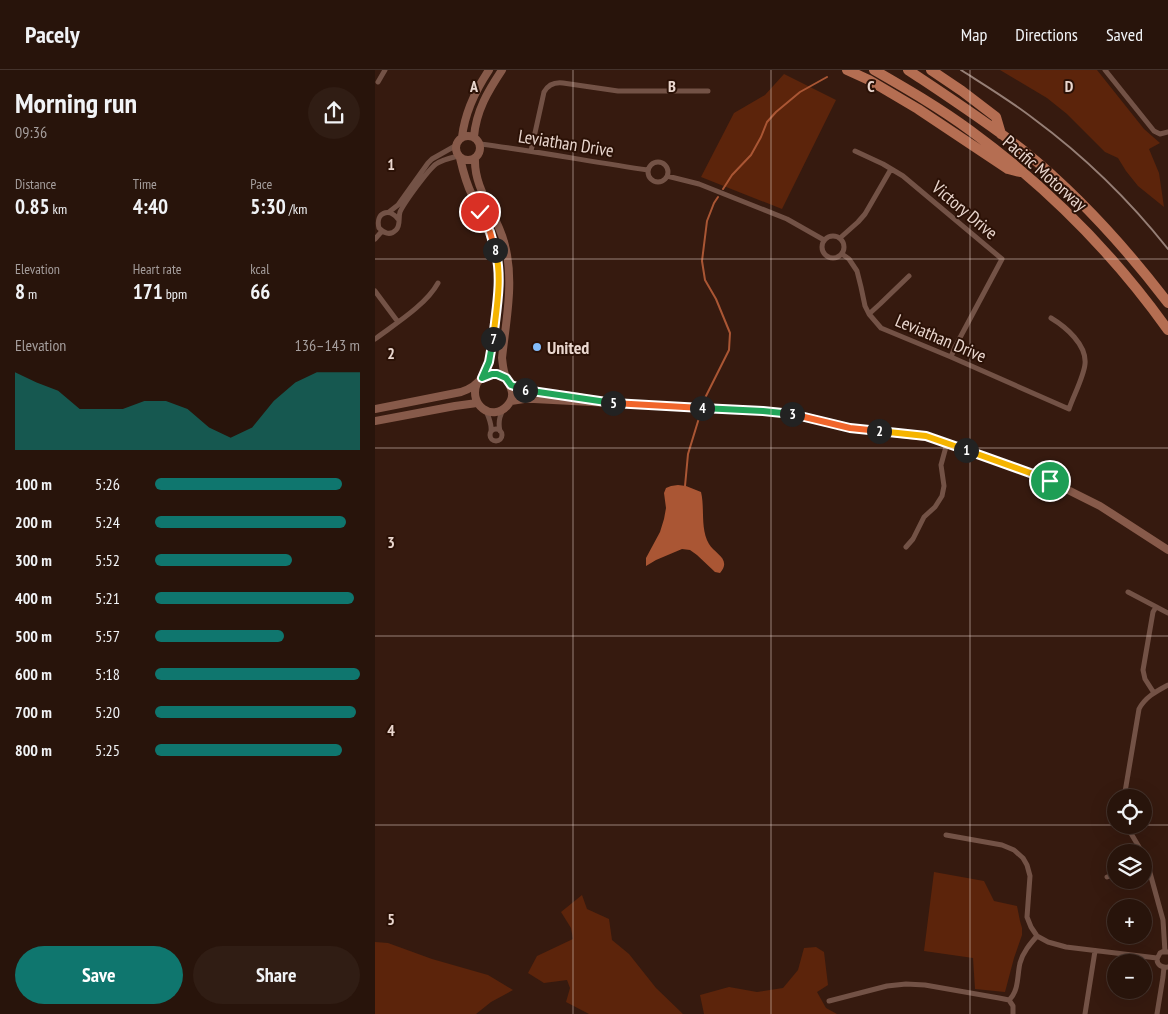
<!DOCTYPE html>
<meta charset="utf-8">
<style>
body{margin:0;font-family:"PT Sans Narrow",sans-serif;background:#301d14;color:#f1f3f6;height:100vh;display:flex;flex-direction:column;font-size:19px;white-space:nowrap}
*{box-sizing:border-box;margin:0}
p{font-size:16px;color:#a59e9d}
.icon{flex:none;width:28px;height:28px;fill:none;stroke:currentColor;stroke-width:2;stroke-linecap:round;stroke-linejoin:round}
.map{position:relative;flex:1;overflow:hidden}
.details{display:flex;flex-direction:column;background:#28140b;width:375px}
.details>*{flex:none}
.buttons{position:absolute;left:732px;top:719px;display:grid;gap:10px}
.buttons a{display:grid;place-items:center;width:45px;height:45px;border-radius:50%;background:#28140b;box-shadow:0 5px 20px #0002,0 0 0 1px #44332c;font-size:25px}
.pin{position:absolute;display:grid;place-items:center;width:42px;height:42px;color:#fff;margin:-21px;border:2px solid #fff;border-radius:50%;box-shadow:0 1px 5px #0007}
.km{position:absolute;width:25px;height:25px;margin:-12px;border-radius:50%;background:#222;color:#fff;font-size:14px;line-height:25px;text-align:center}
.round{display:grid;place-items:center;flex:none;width:52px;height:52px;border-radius:26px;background:#301d14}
.head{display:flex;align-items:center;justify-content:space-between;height:85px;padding:0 15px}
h1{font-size:28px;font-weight:600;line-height:38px}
.figures{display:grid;grid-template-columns:repeat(3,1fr);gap:8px;height:85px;padding:5px 15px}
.figures div{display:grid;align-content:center}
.figures b{font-size:21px;font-weight:600}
.figures small{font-size:14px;font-weight:400}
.figures p{font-size:14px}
.chart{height:140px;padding:10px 15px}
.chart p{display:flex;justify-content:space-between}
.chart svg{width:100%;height:90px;margin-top:5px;fill:#0f766e;opacity:.7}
.cta{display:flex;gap:10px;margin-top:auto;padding:10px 15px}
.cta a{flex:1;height:58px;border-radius:30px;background:#0f766e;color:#fff;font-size:20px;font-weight:600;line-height:58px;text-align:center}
.cta a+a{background:#301d14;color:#f1f3f6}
ul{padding:0 15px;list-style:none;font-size:16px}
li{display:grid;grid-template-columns:80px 60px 1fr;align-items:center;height:38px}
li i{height:12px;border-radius:6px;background:#0f766e}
header{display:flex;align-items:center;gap:30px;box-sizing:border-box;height:70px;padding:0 25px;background:#28140b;border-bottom:1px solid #44332c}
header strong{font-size:24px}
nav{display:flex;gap:28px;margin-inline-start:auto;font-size:18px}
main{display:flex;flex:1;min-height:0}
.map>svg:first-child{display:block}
.green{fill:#5c240b}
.water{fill:#aa5634}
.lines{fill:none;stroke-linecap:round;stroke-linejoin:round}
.stream{stroke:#aa5634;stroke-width:2}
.minor{stroke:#735246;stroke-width:5}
.secondary{stroke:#875a4a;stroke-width:8}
.motorway{stroke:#b56e52;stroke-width:10}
.rail{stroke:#967f76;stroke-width:2}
.split-1-casing{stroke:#fff;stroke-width:10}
.split-2-casing{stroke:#fff;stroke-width:10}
.split-3-casing{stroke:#fff;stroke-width:10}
.split-4-casing{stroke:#fff;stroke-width:10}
.split-5-casing{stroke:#fff;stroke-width:10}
.split-6-casing{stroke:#fff;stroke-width:10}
.split-7-casing{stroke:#fff;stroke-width:10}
.split-8-casing{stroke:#fff;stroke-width:10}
.split-9-casing{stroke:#fff;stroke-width:10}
.split-1{stroke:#f5b400;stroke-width:6}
.split-2{stroke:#f5b400;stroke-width:6}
.split-3{stroke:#f0652b;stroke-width:6}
.split-4{stroke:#22a559;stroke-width:6}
.split-5{stroke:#f0652b;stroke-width:6}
.split-6{stroke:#22a559;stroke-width:6}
.split-7{stroke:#22a559;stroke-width:6}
.split-8{stroke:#f5b400;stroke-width:6}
.split-9{stroke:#f0652b;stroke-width:6}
.grid{fill:none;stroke:#ead7cf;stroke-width:1;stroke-opacity:0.55}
.poi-dot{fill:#84bcfb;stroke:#2b1106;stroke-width:2}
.labels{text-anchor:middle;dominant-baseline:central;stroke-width:4;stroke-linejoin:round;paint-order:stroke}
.street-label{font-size:18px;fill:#ead7cf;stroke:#2b1106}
.poi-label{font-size:18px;font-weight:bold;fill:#ead7cf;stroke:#2b1106;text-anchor:start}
.grid-label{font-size:16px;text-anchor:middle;font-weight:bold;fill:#ead7cf;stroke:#2b1106;stroke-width:4;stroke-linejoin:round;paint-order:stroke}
</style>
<header>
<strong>Pacely</strong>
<nav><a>Map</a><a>Directions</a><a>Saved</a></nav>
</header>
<main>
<section class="details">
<div class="head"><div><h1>Morning run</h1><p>09:36</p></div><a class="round"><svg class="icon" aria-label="share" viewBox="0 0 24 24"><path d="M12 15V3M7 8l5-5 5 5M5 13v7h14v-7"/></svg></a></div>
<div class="figures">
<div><p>Distance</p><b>0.85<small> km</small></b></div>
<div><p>Time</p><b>4:40</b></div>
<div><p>Pace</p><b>5:30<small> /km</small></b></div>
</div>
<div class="figures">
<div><p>Elevation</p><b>8<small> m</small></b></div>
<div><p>Heart rate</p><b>171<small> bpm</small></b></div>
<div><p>kcal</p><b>66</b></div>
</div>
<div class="chart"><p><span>Elevation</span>136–143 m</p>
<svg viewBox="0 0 160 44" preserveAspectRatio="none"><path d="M0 44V6L10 11L20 15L30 24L40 24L50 24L60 20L70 20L80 24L90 33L100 38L110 33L120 20L130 11L140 6L150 6L160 6V44z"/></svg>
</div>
<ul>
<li><b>100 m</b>5:26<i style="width:91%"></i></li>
<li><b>200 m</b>5:24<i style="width:93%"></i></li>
<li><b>300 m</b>5:52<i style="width:67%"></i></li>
<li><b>400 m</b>5:21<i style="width:97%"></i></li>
<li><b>500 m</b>5:57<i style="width:63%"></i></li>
<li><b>600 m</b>5:18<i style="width:100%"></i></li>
<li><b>700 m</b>5:20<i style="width:98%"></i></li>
<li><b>800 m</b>5:25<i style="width:91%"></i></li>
</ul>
<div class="cta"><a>Save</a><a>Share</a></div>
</section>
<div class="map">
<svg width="793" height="944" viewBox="0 0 793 944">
<rect width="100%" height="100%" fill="#361a0f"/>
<!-- green -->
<path class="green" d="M625,0H722L769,59L785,73L774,79L784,103L789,137L763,116L751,101L743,88L730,82L692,44L672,28Z
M409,4L461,30L407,139L326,107L359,43L390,25Z
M559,802L609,811L619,831L642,836L645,851L647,858V865L639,888L630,922L600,919L598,888L549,881Z
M207,825L212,839L234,849L237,870L254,884L281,918L308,944H214L191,932L195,918L192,910L169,913L153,903L162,886L198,869L196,858L186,842Z
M0,872L13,873L57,889L113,905L138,920L116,932L101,944H0Z
M441,877L449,882L453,915L442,922L451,938L462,944H329L325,925L354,917L382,922L408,918L423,900L429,878Z"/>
<!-- water -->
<path class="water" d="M303,415L311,416L326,422C330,438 325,459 334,474C340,484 357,489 345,503L340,502L322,485L315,480L307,479L281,490L271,496V488L285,462L289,449L291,438L289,423L291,418L296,416Z"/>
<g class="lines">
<!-- stream -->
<path class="stream" d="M348,119L357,105L376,85L386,67L392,52L401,42L425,22L452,7
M330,328L354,280L355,263L341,229L330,210L327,191L332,151L339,133L343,127
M310,416L313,384L324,348"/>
<!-- minor -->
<path class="minor" d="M730,0L779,61L785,64L793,62
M3,12L10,0
M105,74C161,81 217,92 273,100
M156,81L169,22C173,15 180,12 188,13L243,21H333
M480,81L508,94L528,106L627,189L580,277L576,287
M273 102a10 10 0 1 1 20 0a10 10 0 1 1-20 0Z
M292,106L324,114L412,149L449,170
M14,142L23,135L53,93L57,89L80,76
M23,149C14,137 0,143 4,158C9,163 15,166 21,160C26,155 23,148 25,142C29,133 53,100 61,94C67,90 75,88 83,86
M447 177a11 11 0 1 1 22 0a11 11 0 1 1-22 0Z
M465,168L483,152L490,144L516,99
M0,169L7,161
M467,184L474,189L482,201L486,217L490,236L494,244L506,258L576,287L694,339C698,327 709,306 710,294C712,275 691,257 676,248
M0,221L23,252
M494,244L505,234L534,206
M0,269C20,254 51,235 63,213
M111,341C114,348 117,354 116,361
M115 365a6 6 0 1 1 12 0a6 6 0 1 1-12 0Z
M125,361C123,353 124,347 128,340
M531,477L538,469L549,447L560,437L567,426L569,416L566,395L572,373
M753,522L793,543
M779,623L770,609L768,600L778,542L781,537
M749,728L764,639C770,627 782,621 793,615
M751,755L767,782
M571,765L627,775L639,780L648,788L652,795L655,806L652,847L656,857L662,866L673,872L691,877L782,888
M769,786L772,792L788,850L790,882
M732,807L741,804
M793,882L789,881L785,883L782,889C782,895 787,898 793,897
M634,930C644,921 642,906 645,893C648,882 655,874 662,866
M634,930L638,936V944
M454,931L512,916L531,914L550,915L624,928L634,930
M710,944L720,881
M782,944L788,907L789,897"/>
<!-- secondary -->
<path class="secondary" d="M81 78a12 12 0 1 1 24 0a12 12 0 1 1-24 0Z
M87,67C90,42 100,21 114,0
M99,67C101,41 113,21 127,0
M100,89C99,120 122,144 129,172C140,209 131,250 127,288C128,295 128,301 131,307C135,317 142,325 132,336C117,352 93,335 102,313
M107,307C116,303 122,304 131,308
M136,315L160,322L205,327
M136,331L149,329H159L388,341L422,345L475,358L551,367L572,373L658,404L675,411L725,436L793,480
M0,339L86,322C95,319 102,315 107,307C118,289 118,267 120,247C122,226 127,203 121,182C115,162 105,144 97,125C91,113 88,101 85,88
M0,351L80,336L102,333"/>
<!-- motorway -->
<path class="motorway" d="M472,0L494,10L543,39L633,99L645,102
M499,0C532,19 565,38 596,61C671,116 738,183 793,260
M533,0C572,26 612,52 649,81C703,125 751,178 793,233
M556,0L587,21L621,47L626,64"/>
<!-- rail -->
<path class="rail" d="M586,0C611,16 636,31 659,49C709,86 755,131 793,179"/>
</g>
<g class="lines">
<!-- split-1 casing -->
<g class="split-1-casing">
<path id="split-1" d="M591,380L658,404L675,411"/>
</g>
<!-- split-2 casing -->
<g class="split-2-casing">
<path id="split-2" d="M504,361L551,366L591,380"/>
</g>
<!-- split-3 casing -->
<g class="split-3-casing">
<path id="split-3" d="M417,344L475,358L504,361"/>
</g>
<!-- split-4 casing -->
<g class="split-4-casing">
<path id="split-4" d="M327,338L388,341L417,344"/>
</g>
<!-- split-5 casing -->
<g class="split-5-casing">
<path id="split-5" d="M238,333L327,338"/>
</g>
<!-- split-6 casing -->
<g class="split-6-casing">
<path id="split-6" d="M150,320L238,333"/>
</g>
<!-- split-7 casing -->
<g class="split-7-casing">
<path id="split-7" d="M118,269L114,292L107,308L117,304H122L131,308L136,315L150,320"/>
</g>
<!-- split-8 casing -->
<g class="split-8-casing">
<path id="split-8" d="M118,269C121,241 128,207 120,180"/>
</g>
<!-- split-9 casing -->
<g class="split-9-casing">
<path id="split-9" d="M105,142L115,162L120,180"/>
</g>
<!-- split-1 -->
<use href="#split-1" class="split-1"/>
<!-- split-2 -->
<use href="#split-2" class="split-2"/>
<!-- split-3 -->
<use href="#split-3" class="split-3"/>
<!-- split-4 -->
<use href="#split-4" class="split-4"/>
<!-- split-5 -->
<use href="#split-5" class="split-5"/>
<!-- split-6 -->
<use href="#split-6" class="split-6"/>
<!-- split-7 -->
<use href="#split-7" class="split-7"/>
<!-- split-8 -->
<use href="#split-8" class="split-8"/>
<!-- split-9 -->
<use href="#split-9" class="split-9"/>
</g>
<!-- grid -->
<path class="grid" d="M198,0V944M396,0V944M595,0V944M0,189H793M0,378H793M0,566H793M0,755H793"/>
<!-- markers -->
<circle class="poi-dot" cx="162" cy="277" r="5"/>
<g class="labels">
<!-- street labels -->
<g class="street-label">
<text transform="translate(191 73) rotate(9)">Leviathan Drive</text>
<text transform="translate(670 103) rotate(41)">Pacific Motorway</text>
<text transform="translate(590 140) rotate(40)">Victory Drive</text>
<text transform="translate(566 268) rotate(23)">Leviathan Drive</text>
</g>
<!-- poi labels -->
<g class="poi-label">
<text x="172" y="277">United</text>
</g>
</g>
<g class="grid-label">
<text x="99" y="22">A</text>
<text x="297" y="22">B</text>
<text x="496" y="22">C</text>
<text x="694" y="22">D</text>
<text x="16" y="100">1</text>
<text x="16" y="289">2</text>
<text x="16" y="478">3</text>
<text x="16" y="666">4</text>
<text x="16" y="855">5</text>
</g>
</svg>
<div class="buttons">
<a><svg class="icon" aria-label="locate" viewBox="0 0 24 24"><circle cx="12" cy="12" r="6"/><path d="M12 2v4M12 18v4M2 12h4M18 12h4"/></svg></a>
<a><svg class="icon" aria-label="layers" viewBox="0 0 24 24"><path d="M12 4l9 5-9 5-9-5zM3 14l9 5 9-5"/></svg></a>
<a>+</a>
<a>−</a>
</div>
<div class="pin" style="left:675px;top:411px;background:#1e9e55"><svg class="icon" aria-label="arrive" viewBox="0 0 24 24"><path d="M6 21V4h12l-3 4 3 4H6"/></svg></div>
<div class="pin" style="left:105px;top:142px;background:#d93025"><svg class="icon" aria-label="check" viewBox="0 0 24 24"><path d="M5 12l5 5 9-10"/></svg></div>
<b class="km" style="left:591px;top:380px">1</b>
<b class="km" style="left:504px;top:361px">2</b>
<b class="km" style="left:417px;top:344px">3</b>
<b class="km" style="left:327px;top:338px">4</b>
<b class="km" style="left:238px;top:333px">5</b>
<b class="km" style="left:150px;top:320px">6</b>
<b class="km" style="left:118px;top:269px">7</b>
<b class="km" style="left:120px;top:180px">8</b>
</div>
</main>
